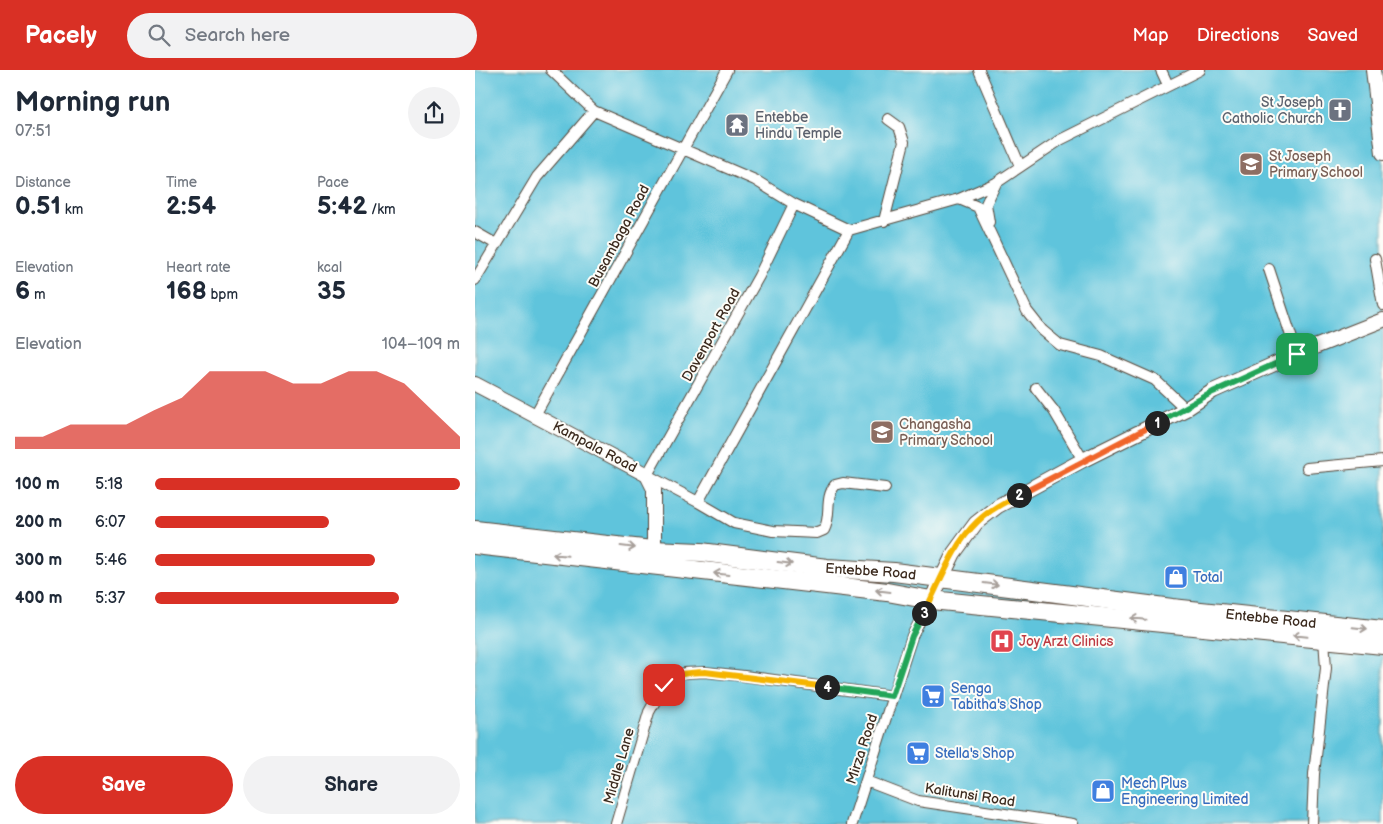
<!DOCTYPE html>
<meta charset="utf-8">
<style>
body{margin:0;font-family:"Balsamiq Sans",sans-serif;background:#f2f2f3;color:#1f2937;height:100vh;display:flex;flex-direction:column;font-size:19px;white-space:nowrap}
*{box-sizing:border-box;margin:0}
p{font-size:16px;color:#747a83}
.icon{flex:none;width:28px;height:28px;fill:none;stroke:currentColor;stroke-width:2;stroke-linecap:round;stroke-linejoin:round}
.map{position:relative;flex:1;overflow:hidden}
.details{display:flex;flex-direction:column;background:#fff;width:475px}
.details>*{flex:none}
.pin{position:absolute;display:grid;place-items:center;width:42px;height:42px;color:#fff;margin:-21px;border-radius:10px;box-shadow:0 2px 8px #0006}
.km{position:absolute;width:25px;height:25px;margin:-12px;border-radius:50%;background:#222;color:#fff;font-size:14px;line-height:25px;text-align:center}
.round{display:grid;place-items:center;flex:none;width:52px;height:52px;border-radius:26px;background:#f2f2f3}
.head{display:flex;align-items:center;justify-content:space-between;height:85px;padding:0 15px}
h1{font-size:28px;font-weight:700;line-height:38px}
.figures{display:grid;grid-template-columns:repeat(3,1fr);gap:8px;height:85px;padding:5px 15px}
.figures div{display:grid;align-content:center}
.figures b{font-size:25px;font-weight:700}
.figures small{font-size:14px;font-weight:400}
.figures p{font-size:14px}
.chart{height:140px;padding:10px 15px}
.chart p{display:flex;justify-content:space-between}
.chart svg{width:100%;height:90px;margin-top:5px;fill:#d93025;opacity:.7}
.action{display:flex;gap:10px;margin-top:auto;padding:10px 15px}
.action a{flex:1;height:58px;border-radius:30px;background:#d93025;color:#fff;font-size:20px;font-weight:700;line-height:58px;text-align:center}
.action a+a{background:#f2f2f3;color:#1f2937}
ul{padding:0 15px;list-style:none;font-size:16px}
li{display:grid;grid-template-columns:80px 60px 1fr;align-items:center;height:38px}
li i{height:12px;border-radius:6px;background:#d93025}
header{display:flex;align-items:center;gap:30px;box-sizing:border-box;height:70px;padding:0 25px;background:#d93025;color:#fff}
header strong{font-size:24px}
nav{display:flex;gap:28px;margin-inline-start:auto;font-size:18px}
.search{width:350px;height:45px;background:#f2f2f3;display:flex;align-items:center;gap:12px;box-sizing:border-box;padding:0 18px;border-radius:28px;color:#747a83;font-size:19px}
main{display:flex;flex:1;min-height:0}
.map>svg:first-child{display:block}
.water{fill:#5ec4dc;stroke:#4c777d}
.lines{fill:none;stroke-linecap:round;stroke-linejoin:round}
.street-casing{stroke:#564537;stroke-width:12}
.secondary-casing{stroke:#564537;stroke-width:16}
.highway-casing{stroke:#564537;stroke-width:20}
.street{stroke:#fff;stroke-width:10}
.secondary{stroke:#fff;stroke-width:14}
.highway{stroke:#fff;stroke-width:18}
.oneway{stroke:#a79f9a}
.split-1-casing{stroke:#fff;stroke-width:10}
.split-2-casing{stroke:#fff;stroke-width:10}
.split-3-casing{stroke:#fff;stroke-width:10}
.split-4-casing{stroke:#fff;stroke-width:10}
.split-5-casing{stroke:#fff;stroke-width:10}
.split-1{stroke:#22a559;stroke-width:6}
.split-2{stroke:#f0652b;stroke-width:6}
.split-3{stroke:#f5b400;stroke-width:6}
.split-4{stroke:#22a559;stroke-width:6}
.split-5{stroke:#f5b400;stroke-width:6}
.labels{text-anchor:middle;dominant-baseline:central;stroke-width:4;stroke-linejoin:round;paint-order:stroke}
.worship-label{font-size:14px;fill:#5b616d;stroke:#fdfcf7;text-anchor:end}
.education-label{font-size:14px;fill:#785e54;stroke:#fdfcf7;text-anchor:start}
.street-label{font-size:14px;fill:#3b2a1e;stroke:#fdfcf7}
.shop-label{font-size:14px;fill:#366cbe;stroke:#fdfcf7;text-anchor:start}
.health-label{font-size:14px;fill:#be3a42;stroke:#fdfcf7;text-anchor:start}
</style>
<header>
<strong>Pacely</strong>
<div class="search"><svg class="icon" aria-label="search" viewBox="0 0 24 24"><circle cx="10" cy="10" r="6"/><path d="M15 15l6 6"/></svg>Search here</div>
<nav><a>Map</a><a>Directions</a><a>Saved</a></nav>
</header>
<main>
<section class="details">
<div class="head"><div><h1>Morning run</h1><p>07:51</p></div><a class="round"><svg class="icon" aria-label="share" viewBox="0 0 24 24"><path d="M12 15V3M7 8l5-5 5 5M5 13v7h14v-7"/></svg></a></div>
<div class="figures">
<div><p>Distance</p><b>0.51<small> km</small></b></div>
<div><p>Time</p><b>2:54</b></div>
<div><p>Pace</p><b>5:42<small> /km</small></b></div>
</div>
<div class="figures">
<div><p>Elevation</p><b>6<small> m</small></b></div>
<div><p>Heart rate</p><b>168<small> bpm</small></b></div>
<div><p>kcal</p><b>35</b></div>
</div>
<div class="chart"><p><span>Elevation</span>104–109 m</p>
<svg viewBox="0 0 160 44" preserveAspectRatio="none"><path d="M0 44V38L10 38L20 32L30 32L40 32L50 25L60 19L70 6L80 6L90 6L100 12L110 12L120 6L130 6L140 12L150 25L160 38V44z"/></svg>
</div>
<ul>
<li><b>100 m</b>5:18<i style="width:100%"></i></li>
<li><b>200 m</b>6:07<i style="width:57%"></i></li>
<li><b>300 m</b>5:46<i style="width:72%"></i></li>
<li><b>400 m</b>5:37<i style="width:80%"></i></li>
</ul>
<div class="action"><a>Save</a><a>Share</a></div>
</section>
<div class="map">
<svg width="908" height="754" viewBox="0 0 908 754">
<rect width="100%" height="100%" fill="#fdfcf7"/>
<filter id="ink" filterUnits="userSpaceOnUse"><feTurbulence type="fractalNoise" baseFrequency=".02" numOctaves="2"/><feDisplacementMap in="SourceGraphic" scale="10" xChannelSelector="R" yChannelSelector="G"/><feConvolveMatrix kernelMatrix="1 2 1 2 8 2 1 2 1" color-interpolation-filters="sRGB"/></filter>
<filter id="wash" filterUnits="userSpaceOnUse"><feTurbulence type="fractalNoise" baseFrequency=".0096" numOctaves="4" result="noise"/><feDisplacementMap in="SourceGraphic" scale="20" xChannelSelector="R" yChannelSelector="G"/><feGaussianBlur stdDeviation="1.12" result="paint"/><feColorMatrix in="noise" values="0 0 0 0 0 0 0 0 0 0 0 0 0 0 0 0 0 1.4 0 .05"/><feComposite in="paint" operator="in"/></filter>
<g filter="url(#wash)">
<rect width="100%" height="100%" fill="#f2e1c5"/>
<!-- water -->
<path class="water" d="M0,0H908V754H0Z"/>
</g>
<g filter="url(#ink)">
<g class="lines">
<!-- street casing -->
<g class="street-casing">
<path id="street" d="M76,0L119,41L280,110L319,134L374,160
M504,0L545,96
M686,0L693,15
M484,129L503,137L552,241L567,260L585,275L626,286L680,310L711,339
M319,134L284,206L172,405L223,432L374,160L484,129L521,113L585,70L725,0
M409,151L429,72L424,57L413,49
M514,152L511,134L521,113
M0,162L21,174
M900,189L908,235
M794,199L822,284
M0,210L62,107L119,41
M561,318L579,341L608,390
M60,345L252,0
M832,398L908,391
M223,432L259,453L298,461L342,463L349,460C357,445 349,429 360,415L368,413L410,418
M391,711L443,731L598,754
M141,754L174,642L189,615L197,606L210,603L230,602L269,606L417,626
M377,754L437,566L456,530
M837,754L839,704L851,598L849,569"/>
</g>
<!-- secondary casing -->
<g class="secondary-casing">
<path id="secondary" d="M898,0L908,83
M0,314L172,405L179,419V472L177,480
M456,530L479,483L501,453L523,436L608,390L711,339L738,321L822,284L908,250"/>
</g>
<!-- highway casing -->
<g class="highway-casing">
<g id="highway">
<path id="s1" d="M0,460L177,480L226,482L352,498L419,502L697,538L908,560"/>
<path d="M0,475L412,522L456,530L908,575"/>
</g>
</g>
<!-- street -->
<use href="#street" class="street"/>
<!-- secondary -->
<use href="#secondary" class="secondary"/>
<!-- highway -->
<use href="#highway" class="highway"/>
</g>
<!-- one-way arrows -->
<defs><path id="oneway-shaft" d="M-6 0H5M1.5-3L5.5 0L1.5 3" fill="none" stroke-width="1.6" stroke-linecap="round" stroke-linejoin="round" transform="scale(1.25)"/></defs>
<g class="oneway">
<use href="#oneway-shaft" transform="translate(153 477) rotate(7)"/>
<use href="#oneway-shaft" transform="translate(85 485) rotate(-174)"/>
<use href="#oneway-shaft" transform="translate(310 493) rotate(7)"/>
<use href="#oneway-shaft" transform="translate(246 504) rotate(-173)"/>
<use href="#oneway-shaft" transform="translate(516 514) rotate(7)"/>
<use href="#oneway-shaft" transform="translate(408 521) rotate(-173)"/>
<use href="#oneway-shaft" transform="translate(663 549) rotate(-174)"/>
<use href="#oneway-shaft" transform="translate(885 558) rotate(6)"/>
<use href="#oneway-shaft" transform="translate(825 566) rotate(-174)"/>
</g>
</g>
<g class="lines" filter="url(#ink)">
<!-- split-1 casing -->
<g class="split-1-casing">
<path id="split-1" d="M682,353L738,322L822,284"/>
</g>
<!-- split-2 casing -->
<g class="split-2-casing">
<path id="split-2" d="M544,425L682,353"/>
</g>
<!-- split-3 casing -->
<g class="split-3-casing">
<path id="split-3" d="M449,543C465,513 477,476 502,452C514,440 529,432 544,425"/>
</g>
<!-- split-4 casing -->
<g class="split-4-casing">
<path id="split-4" d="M352,617L417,626L437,566L449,543"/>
</g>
<!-- split-5 casing -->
<g class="split-5-casing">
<path id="split-5" d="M189,615C201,602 213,603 230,602L352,617"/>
</g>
<!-- split-1 -->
<use href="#split-1" class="split-1"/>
<!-- split-2 -->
<use href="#split-2" class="split-2"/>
<!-- split-3 -->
<use href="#split-3" class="split-3"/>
<!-- split-4 -->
<use href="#split-4" class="split-4"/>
<!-- split-5 -->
<use href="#split-5" class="split-5"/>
</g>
<!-- icons -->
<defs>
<g id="church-square" transform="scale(1.25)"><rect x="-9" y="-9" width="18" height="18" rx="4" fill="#6b7280" stroke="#fdfcf7"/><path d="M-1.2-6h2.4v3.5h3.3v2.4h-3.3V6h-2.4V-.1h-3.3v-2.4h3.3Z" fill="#fff"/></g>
<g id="temple-square" transform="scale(1.25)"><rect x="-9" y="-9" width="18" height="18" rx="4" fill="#6b7280" stroke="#fdfcf7"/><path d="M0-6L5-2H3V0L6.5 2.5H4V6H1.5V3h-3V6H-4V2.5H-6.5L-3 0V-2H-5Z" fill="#fff"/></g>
<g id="school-square" transform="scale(1.25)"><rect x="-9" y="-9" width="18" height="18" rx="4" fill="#8d6e63" stroke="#fdfcf7"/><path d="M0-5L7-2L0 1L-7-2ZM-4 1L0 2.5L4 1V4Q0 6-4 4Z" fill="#fff"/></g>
<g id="shop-square" transform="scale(1.25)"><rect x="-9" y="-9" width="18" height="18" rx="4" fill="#3f7fe0" stroke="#fdfcf7"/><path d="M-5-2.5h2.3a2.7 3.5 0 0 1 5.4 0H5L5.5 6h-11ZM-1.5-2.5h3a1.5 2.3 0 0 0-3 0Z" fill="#fff"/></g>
<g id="hospital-square" transform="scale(1.25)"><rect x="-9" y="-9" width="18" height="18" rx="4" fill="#e0444e" stroke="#fdfcf7"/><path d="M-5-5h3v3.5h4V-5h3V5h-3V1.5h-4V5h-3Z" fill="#fff"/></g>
<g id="supermarket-square" transform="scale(1.25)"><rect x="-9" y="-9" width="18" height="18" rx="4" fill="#3f7fe0" stroke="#fdfcf7"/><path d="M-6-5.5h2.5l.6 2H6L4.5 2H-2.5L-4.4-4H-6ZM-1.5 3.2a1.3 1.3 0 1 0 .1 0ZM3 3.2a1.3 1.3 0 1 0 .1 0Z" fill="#fff"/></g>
</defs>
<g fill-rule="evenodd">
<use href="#church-square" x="865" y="40"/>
<use href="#temple-square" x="262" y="55"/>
<use href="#school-square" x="776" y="94"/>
<use href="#school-square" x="407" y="362"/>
<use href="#shop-square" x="701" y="507"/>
<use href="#hospital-square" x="527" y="571"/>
<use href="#supermarket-square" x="458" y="626"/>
<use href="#supermarket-square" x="443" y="683"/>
<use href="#shop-square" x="628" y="721"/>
</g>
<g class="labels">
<!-- worship labels -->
<g class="worship-label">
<text x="848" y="32">St Joseph<tspan x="848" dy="16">Catholic Church</tspan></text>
<text x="280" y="47" text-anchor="start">Entebbe<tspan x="280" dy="16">Hindu Temple</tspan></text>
</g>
<!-- education labels -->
<g class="education-label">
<text x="794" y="86">St Joseph<tspan x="794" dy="16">Primary School</tspan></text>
<text x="424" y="354">Changasha<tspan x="424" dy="16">Primary School</tspan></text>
</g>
<!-- street labels -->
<g class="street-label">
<text transform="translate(144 166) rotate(-62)">Busambaga Road</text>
<text transform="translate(236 265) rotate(-61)">Davenport Road</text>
<text transform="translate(120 377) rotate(28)">Kampala Road</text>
<text stroke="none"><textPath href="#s1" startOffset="398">Entebbe Road</textPath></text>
<text stroke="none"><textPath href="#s1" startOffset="801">Entebbe Road</textPath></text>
<text transform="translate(387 679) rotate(-72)">Mirza Road</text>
<text transform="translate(144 696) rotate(-74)">Middle Lane</text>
<text transform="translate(495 725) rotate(9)">Kalitunsi Road</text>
</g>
<!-- shop labels -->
<g class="shop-label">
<text x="718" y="507">Total</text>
<text x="476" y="618">Senga<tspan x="476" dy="16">Tabitha's Shop</tspan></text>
<text x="460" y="683">Stella's Shop</text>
<text x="646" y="713">Mech Plus<tspan x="646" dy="16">Engineering Limited</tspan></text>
</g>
<!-- health labels -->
<g class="health-label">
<text x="544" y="571">Joy Arzt Clinics</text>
</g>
</g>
</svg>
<div class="pin" style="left:822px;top:284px;background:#1e9e55"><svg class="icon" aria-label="arrive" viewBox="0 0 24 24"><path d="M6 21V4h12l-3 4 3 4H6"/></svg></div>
<div class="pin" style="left:189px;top:615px;background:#d93025"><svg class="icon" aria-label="check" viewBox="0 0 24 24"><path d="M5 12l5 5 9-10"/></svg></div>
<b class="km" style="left:682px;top:353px">1</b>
<b class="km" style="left:544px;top:425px">2</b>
<b class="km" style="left:449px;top:543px">3</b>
<b class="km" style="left:352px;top:617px">4</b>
</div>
</main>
